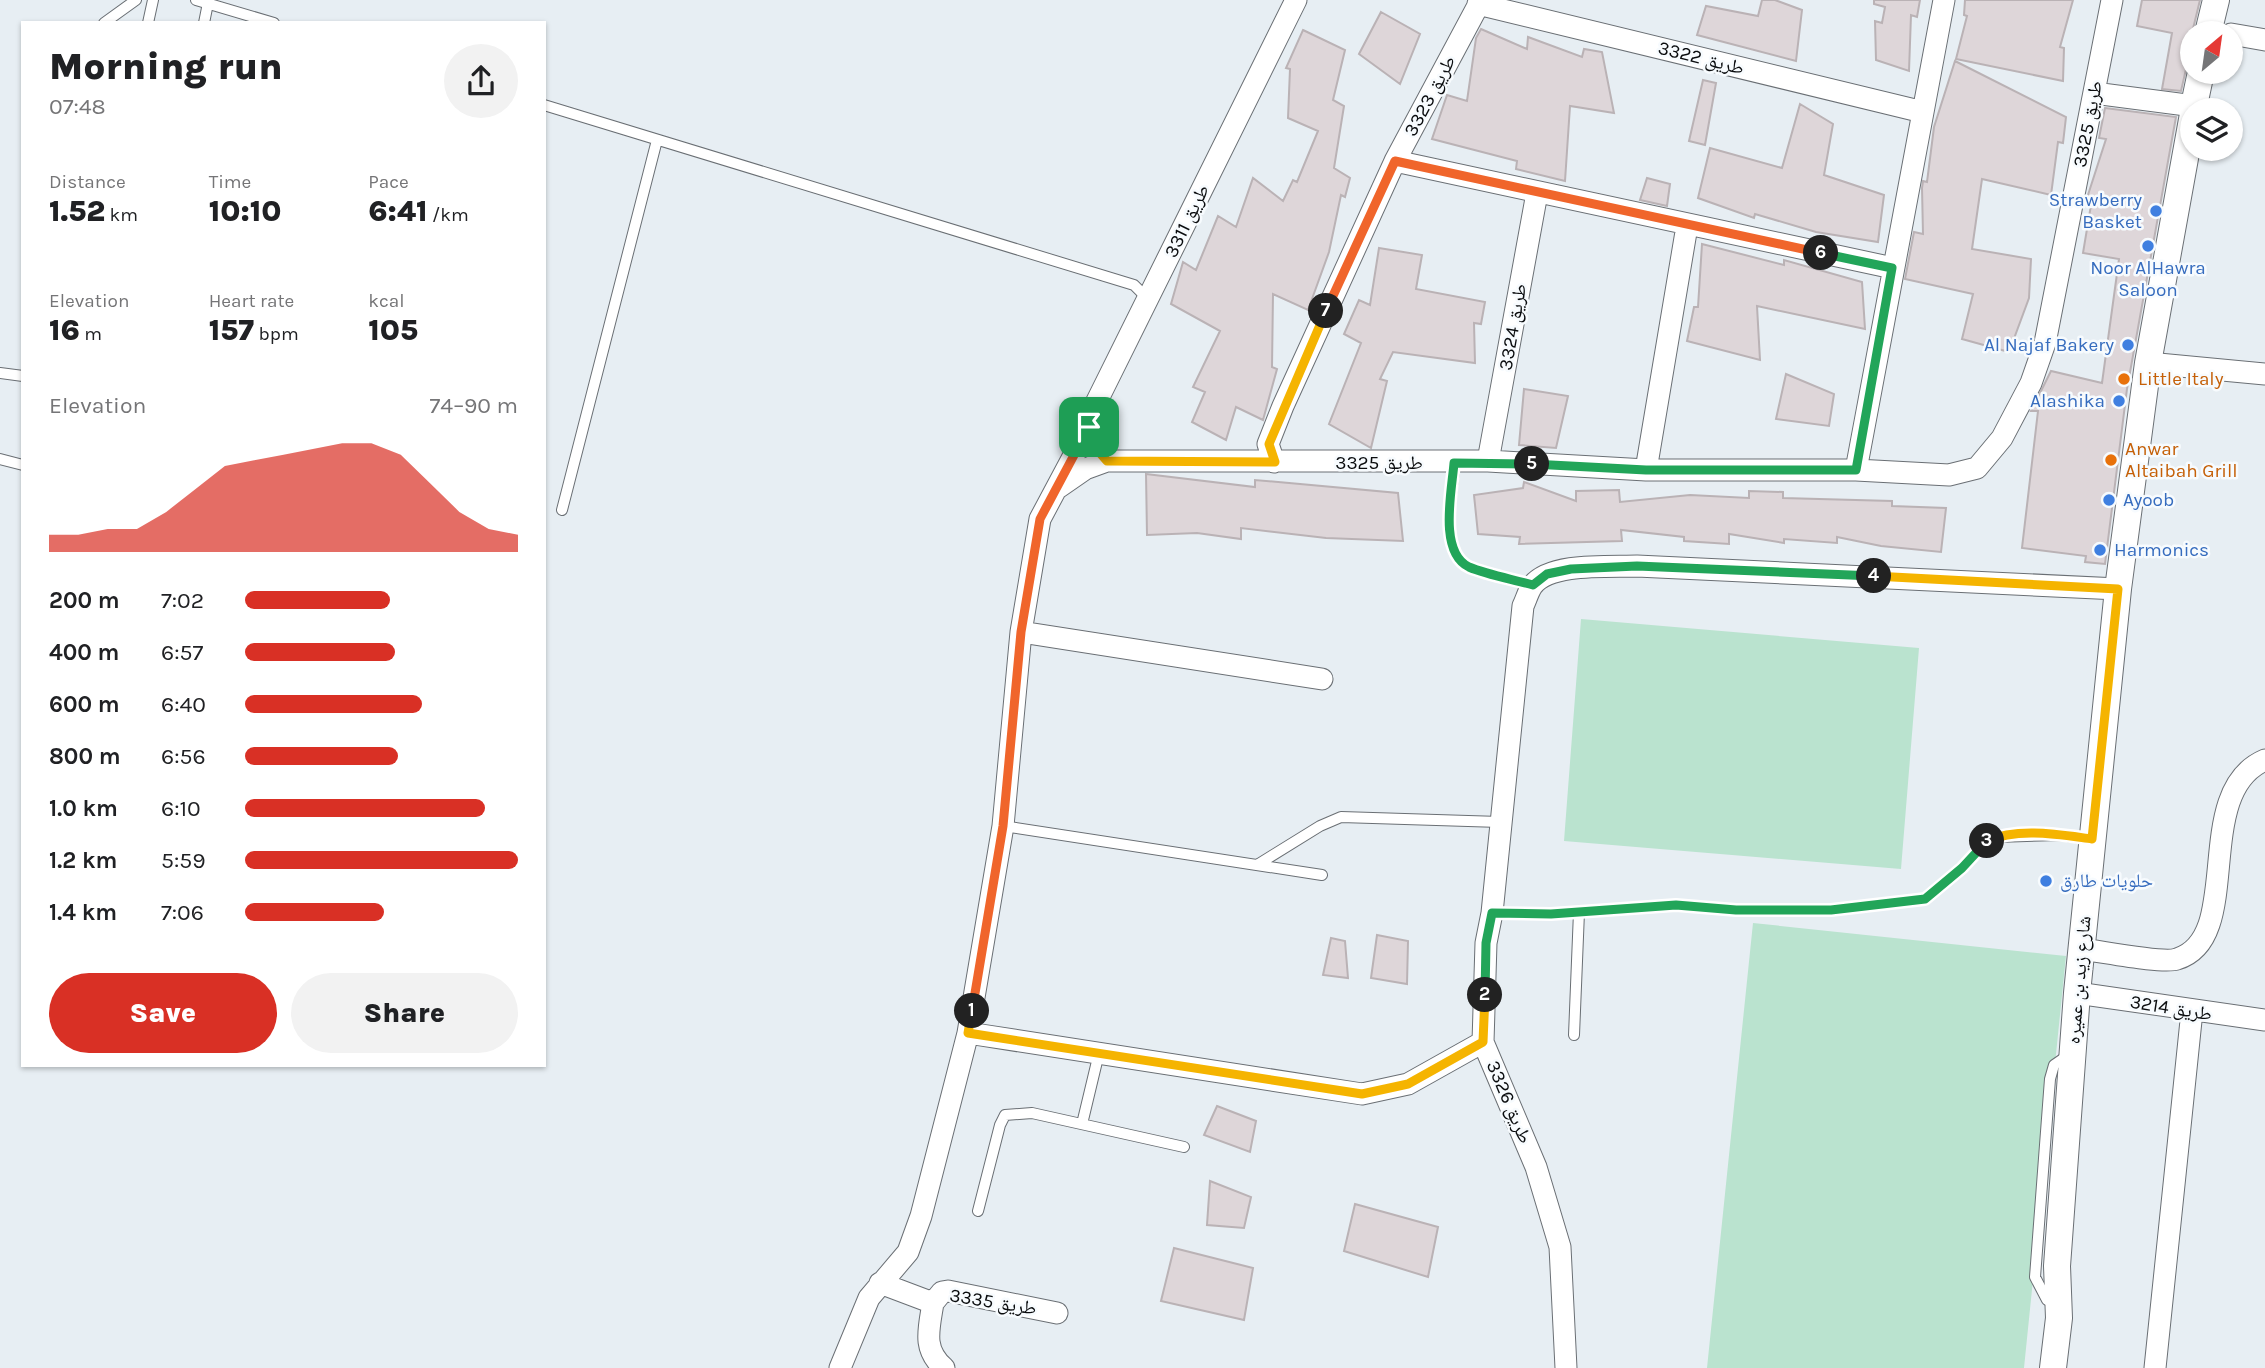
<!DOCTYPE html>
<meta charset="utf-8">
<style>
body{margin:0;font-family:Karla,"Noto Naskh Arabic",sans-serif;background:#f2f2f2;color:#202124;height:100vh;display:flex;flex-direction:column;font-size:26px;white-space:nowrap}
*{box-sizing:border-box;margin:0}
p{font-size:23px;color:#757577}
.icon{flex:none;width:38px;height:38px;fill:none;stroke:currentColor;stroke-width:2;stroke-linecap:round;stroke-linejoin:round}
.map{position:relative;flex:1;overflow:hidden}
.panel{position:absolute;left:21px;top:21px;width:525px;height:1046px;display:flex;flex-direction:column;background:#fff;border-radius:0px;box-shadow:0 2px 5px #0004}
.panel>*{flex:none}
.needle{width:46px;rotate:29deg}
.fabs{position:absolute;left:2180px;top:21px;display:grid;gap:14px}
.fabs a{display:grid;place-items:center;width:63px;height:63px;border-radius:50%;background:#fff;box-shadow:0 2px 5px #0004;font-size:35px}
.pin{position:absolute;display:grid;place-items:center;width:60px;height:60px;color:#fff;margin:-30px;border-radius:14px;box-shadow:0 4px 10px #0006}
.km{position:absolute;width:35px;height:35px;margin:-18px;border-radius:50%;background:#222;color:#fff;font-size:19px;line-height:35px;text-align:center}
.round{display:grid;place-items:center;flex:none;width:74px;height:74px;border-radius:37px;background:#f2f2f2}
.summary{display:flex;align-items:center;justify-content:space-between;height:119px;padding:0 28px}
h1{font-size:38px;font-weight:800;line-height:52px}
.stats{display:grid;grid-template-columns:repeat(3,1fr);gap:10px;height:119px;padding:7px 28px}
.stats div{display:grid;align-content:center}
.stats b{font-size:30px;font-weight:800}
.stats small{font-size:19px;font-weight:400}
.stats p{font-size:19px}
.chart{height:196px;padding:14px 28px}
.chart p{display:flex;justify-content:space-between}
.chart svg{width:100%;height:126px;margin-top:7px;fill:#d93025;opacity:.7}
.button{display:flex;gap:14px;margin-top:auto;padding:14px 28px}
.button a{flex:1;height:80px;border-radius:42px;background:#d93025;color:#fff;font-size:28px;font-weight:800;line-height:80px;text-align:center}
.button a+a{background:#f2f2f2;color:#202124}
ul{padding:0 28px;list-style:none;font-size:23px}
li{display:grid;grid-template-columns:112px 84px 1fr;align-items:center;height:52px}
li i{height:18px;border-radius:9px;background:#d93025}
.map>svg:first-child{display:block}
.green{fill:#bae3cf}
.building{fill:#ded6d9;stroke:#bab2b5;stroke-width:2}
.lines{fill:none;stroke-linecap:round;stroke-linejoin:round}
.service-casing{stroke:#6a6f74;stroke-width:12}
.minor-casing{stroke:#6a6f74;stroke-width:23}
.tertiary-casing{stroke:#6a6f74;stroke-width:28}
.service{stroke:#fff;stroke-width:10}
.minor{stroke:#fff;stroke-width:21}
.tertiary{stroke:#fff;stroke-width:26}
.split-1-casing{stroke:#fff;stroke-width:14}
.split-2-casing{stroke:#fff;stroke-width:14}
.split-3-casing{stroke:#fff;stroke-width:14}
.split-4-casing{stroke:#fff;stroke-width:14}
.split-5-casing{stroke:#fff;stroke-width:14}
.split-6-casing{stroke:#fff;stroke-width:14}
.split-7-casing{stroke:#fff;stroke-width:14}
.split-8-casing{stroke:#fff;stroke-width:14}
.split-1{stroke:#f0652b;stroke-width:9}
.split-2{stroke:#f5b400;stroke-width:9}
.split-3{stroke:#22a559;stroke-width:9}
.split-4{stroke:#f5b400;stroke-width:9}
.split-5{stroke:#22a559;stroke-width:9}
.split-6{stroke:#22a559;stroke-width:9}
.split-7{stroke:#f0652b;stroke-width:9}
.split-8{stroke:#f5b400;stroke-width:9}
.shop-dot{fill:#3f7fe0;stroke:#f7fbfe;stroke-width:2.5}
.food-dot{fill:#e8710a;stroke:#f7fbfe;stroke-width:2.5}
.labels{text-anchor:middle;dominant-baseline:central;stroke-width:5;stroke-linejoin:round;paint-order:stroke}
.street-label{font-size:19px;fill:#0a0c0e;stroke:#f7fbfe}
.shop-label{font-size:19px;fill:#366cbe;stroke:#f7fbfe;text-anchor:end}
.food-label{font-size:19px;fill:#c56008;stroke:#f7fbfe;text-anchor:start}
</style>
<div class="map">
<svg width="2265" height="1368" viewBox="0 0 2265 1368">
<rect width="100%" height="100%" fill="#e7eef3"/>
<!-- green -->
<path class="green" d="M1581,619L1919,648L1901,869L1564,841Z
M1753,923L2066,956L2024,1368H1707Z"/>
<!-- building -->
<path class="building" d="M1762,0H1775L1802,10L1796,61L1697,35L1706,6L1758,16Z
M1874,0H1920L1917,17L1911,15L1909,71L1876,60L1875,21L1882,23L1885,7L1874,4Z
M1965,0H2073L2060,47L2064,48L2063,81L1956,59L1967,16L1964,15Z
M2142,0H2200L2193,29L2191,60L2186,69L2181,91L2162,89L2172,33L2137,26Z
M1381,12L1420,34L1400,84L1359,54Z
M1481,29L1527,49L1528,37L1582,57L1584,49L1602,52L1614,113L1570,106L1565,181L1516,169L1517,161L1432,139L1447,95L1467,101L1476,38Z
M1303,30L1345,50L1333,100L1344,106L1334,168L1350,178L1345,197L1341,195L1329,252L1308,310L1273,294L1272,367L1277,369L1263,420L1236,407L1226,440L1192,422L1205,392L1193,387L1220,331L1171,304L1183,262L1196,270L1218,216L1236,227L1253,178L1283,201L1293,180L1297,182L1318,131L1288,118L1290,69L1286,68Z
M1955,61L2066,117L2063,143L2058,142L2051,195L1982,179L1972,249L2031,259L2029,298L2009,352L1962,339L1973,294L1905,279L1914,232L1923,234L1922,188L1923,181L1927,182L1934,127Z
M1703,80L1716,83L1705,145L1689,141Z
M1800,104L1833,124L1824,175L1884,195L1878,242L1816,232L1755,214L1754,218L1698,198L1710,148L1782,168Z
M2105,108L2176,117L2127,389L2105,564L2085,562L2086,556L2022,548L2038,411H2031L2051,371L2102,383L2119,259L2083,253L2092,199L2087,198L2106,139L2099,138Z
M1647,178L1670,184L1667,206L1640,200Z
M1702,244L1784,265V260L1862,282L1865,329L1757,306L1760,360L1687,341L1694,307H1698Z
M1379,248L1422,255L1416,289L1485,302L1481,324L1474,323L1475,363L1393,352L1380,379L1387,381L1371,448L1329,424L1361,343L1344,334L1359,300L1370,305Z
M1786,374L1834,394L1829,426L1776,419Z
M1524,389L1568,396L1556,448L1519,445Z
M1146,474L1255,487V480L1398,493L1403,541L1326,538L1241,528V539L1197,533L1147,535Z
M1524,482L1576,501V491L1619,490L1620,502L1690,495L1749,498V491L1783,492V498L1892,501V506L1946,508L1941,552L1881,546L1837,537V543L1784,539V543L1729,534V544L1684,541V537L1621,530L1622,541L1519,544L1520,537L1478,534L1474,495L1523,488Z
M1377,935L1408,941L1407,984L1371,978Z
M1331,938L1345,941L1348,978L1323,975Z
M1217,1106L1256,1121L1250,1152L1204,1135Z
M1210,1181L1251,1197L1244,1228L1207,1225Z
M1355,1204L1438,1227L1428,1277L1344,1251Z
M1174,1248L1253,1268L1244,1320L1161,1301Z"/>
<g class="lines">
<!-- service casing -->
<g class="service-casing">
<path id="service" d="M196,0L274,23
M104,23L136,0
M148,23L153,0
M204,23L208,3
M544,105L1134,285L1149,300
M0,373L23,376
M0,459L23,465
M1455,463C1452,490 1438,552 1469,567C1488,575 1512,579 1533,585
M562,510L657,140
M1003,826L1322,875
M1257,865L1320,826L1341,817L1500,822
M1492,913L1551,914L1676,905L1736,910H1831L1925,899L1962,868L1987,841L1997,837L2059,835L2092,839
M1574,1035L1579,912
M1082,1124L1099,1053
M978,1211L1000,1125L1005,1115L1032,1113L1184,1147
M2047,1300L2035,1277L2050,1079L2054,1065L2070,1054"/>
</g>
<!-- minor casing -->
<g class="minor-casing">
<path id="minor" d="M1296,0L1094,407C1088,431 1091,442 1107,461H1488L1646,470H1856L1949,475L1977,468L2002,438L2031,383L2045,343L2112,0
M1478,4L1923,112
M2231,34L2265,40
M2094,93L2194,106
M1395,161L1893,268
M2148,363L2265,374
M1488,461L1537,193
M1274,462L1268,444L1283,406L1395,161L1481,0
M1646,470L1687,226
M1856,470L1944,0
M1059,487L1085,469L1107,461
M1021,632L1322,679
M2081,949C2100,951 2163,964 2177,959C2246,938 2190,792 2265,760
M2077,993L2265,1020
M968,1033L1003,826L1021,632L1040,519L1089,427
M880,1283L933,1303C929,1329 922,1349 944,1368
M933,1303L942,1292L948,1291L1057,1313
M840,1368L869,1298L908,1252L921,1216L968,1033L1362,1094L1408,1084L1483,1042
M1566,1368L1560,1247L1536,1167L1483,1042L1486,943L1492,913L1523,606C1526,600 1528,592 1532,586C1549,562 1610,567 1637,566L2118,589
M2155,1368L2192,1011"/>
</g>
<!-- tertiary casing -->
<g class="tertiary-casing">
<path id="tertiary" d="M2208,33L2216,0
M2193,110L2201,72
M2053,1368L2059,1318L2057,1266L2077,993L2118,589L2148,363L2193,114"/>
</g>
<!-- service -->
<use href="#service" class="service"/>
<!-- minor -->
<use href="#minor" class="minor"/>
<!-- tertiary -->
<use href="#tertiary" class="tertiary"/>
</g>
<g class="lines">
<!-- split-1 casing -->
<g class="split-1-casing">
<path id="split-1" d="M972,1011L1003,826L1021,632L1040,519L1089,427"/>
</g>
<!-- split-2 casing -->
<g class="split-2-casing">
<path id="split-2" d="M972,1011L968,1033L1362,1094L1408,1084L1483,1042L1485,995"/>
</g>
<!-- split-3 casing -->
<g class="split-3-casing">
<path id="split-3" d="M1485,995L1486,943L1492,913L1551,914L1676,905L1736,910H1831L1925,899L1962,868L1987,841"/>
</g>
<!-- split-4 casing -->
<g class="split-4-casing">
<path id="split-4" d="M1874,576L2118,589L2092,839C2061,835 2018,827 1987,841"/>
</g>
<!-- split-5 casing -->
<g class="split-5-casing">
<path id="split-5" d="M1532,464L1454,463C1452,490 1438,552 1469,567C1488,575 1512,579 1533,585L1547,574L1571,569L1637,566L1874,576"/>
</g>
<!-- split-6 casing -->
<g class="split-6-casing">
<path id="split-6" d="M1532,464L1646,470H1856L1892,268L1821,253"/>
</g>
<!-- split-7 casing -->
<g class="split-7-casing">
<path id="split-7" d="M1326,311L1395,161L1821,253"/>
</g>
<!-- split-8 casing -->
<g class="split-8-casing">
<path id="split-8" d="M1089,427L1093,445L1107,461L1275,462L1269,444L1326,311"/>
</g>
<!-- split-1 -->
<use href="#split-1" class="split-1"/>
<!-- split-2 -->
<use href="#split-2" class="split-2"/>
<!-- split-3 -->
<use href="#split-3" class="split-3"/>
<!-- split-4 -->
<use href="#split-4" class="split-4"/>
<!-- split-5 -->
<use href="#split-5" class="split-5"/>
<!-- split-6 -->
<use href="#split-6" class="split-6"/>
<!-- split-7 -->
<use href="#split-7" class="split-7"/>
<!-- split-8 -->
<use href="#split-8" class="split-8"/>
</g>
<!-- markers -->
<g class="shop-dot">
<circle cx="2156" cy="211" r="7"/>
<circle cx="2148" cy="246" r="7"/>
<circle cx="2128" cy="345" r="7"/>
<circle cx="2119" cy="401" r="7"/>
<circle cx="2109" cy="500" r="7"/>
<circle cx="2100" cy="550" r="7"/>
<circle cx="2046" cy="881" r="7"/>
</g>
<g class="food-dot">
<circle cx="2124" cy="379" r="7"/>
<circle cx="2111" cy="460" r="7"/>
</g>
<g class="labels">
<!-- street labels -->
<g class="street-label">
<text transform="translate(1701 58) rotate(14)">طريق 3322</text>
<text transform="translate(1430 96) rotate(-62)">طريق 3323</text>
<text transform="translate(2088 124) rotate(-79)">طريق 3325</text>
<text transform="translate(1187 221) rotate(-64)">طريق 3311</text>
<text transform="translate(1513 327) rotate(-80)">طريق 3324</text>
<text x="1379" y="463">طريق 3325</text>
<text transform="translate(2079 980) rotate(-85)">شارع زيد بن عميره</text>
<text transform="translate(2171 1008) rotate(9)">طريق 3214</text>
<text transform="translate(1509 1102) rotate(67)">طريق 3326</text>
<text transform="translate(993 1302) rotate(9)">طريق 3335</text>
</g>
<!-- shop labels -->
<g class="shop-label">
<text x="2142" y="200">Strawberry<tspan x="2142" dy="22">Basket</tspan></text>
<text x="2148" y="268" text-anchor="middle">Noor AlHawra<tspan x="2148" dy="22">Saloon</tspan></text>
<text x="2114" y="345">Al Najaf Bakery</text>
<text x="2105" y="401">Alashika</text>
<text x="2123" y="500" text-anchor="start">Ayoob</text>
<text x="2114" y="550" text-anchor="start">Harmonics</text>
<text x="2060" y="881" text-anchor="start">حلويات طارق</text>
</g>
<!-- food labels -->
<g class="food-label">
<text x="2138" y="379">Little Italy</text>
<text x="2125" y="449">Anwar<tspan x="2125" dy="22">Altaibah Grill</tspan></text>
</g>
</g>
</svg>
<div class="fabs">
<a><svg class="needle" viewBox="-14 -14 28 28"><path d="M0-13l5 13h-10z" fill="#e53935"/><path d="M0 13l5-13h-10z" fill="#757577"/></svg></a>
<a><svg class="icon" aria-label="layers" viewBox="0 0 24 24"><path d="M12 4l9 5-9 5-9-5zM3 14l9 5 9-5"/></svg></a>
</div>
<div class="pin" style="left:1089px;top:427px;background:#1e9e55"><svg class="icon" aria-label="arrive" viewBox="0 0 24 24"><path d="M6 21V4h12l-3 4 3 4H6"/></svg></div>
<b class="km" style="left:972px;top:1011px">1</b>
<b class="km" style="left:1485px;top:995px">2</b>
<b class="km" style="left:1987px;top:841px">3</b>
<b class="km" style="left:1874px;top:576px">4</b>
<b class="km" style="left:1532px;top:464px">5</b>
<b class="km" style="left:1821px;top:253px">6</b>
<b class="km" style="left:1326px;top:311px">7</b>
<section class="panel">
<div class="summary"><div><h1>Morning run</h1><p>07:48</p></div><a class="round"><svg class="icon" aria-label="share" viewBox="0 0 24 24"><path d="M12 15V3M7 8l5-5 5 5M5 13v7h14v-7"/></svg></a></div>
<div class="stats">
<div><p>Distance</p><b>1.52<small> km</small></b></div>
<div><p>Time</p><b>10:10</b></div>
<div><p>Pace</p><b>6:41<small> /km</small></b></div>
</div>
<div class="stats">
<div><p>Elevation</p><b>16<small> m</small></b></div>
<div><p>Heart rate</p><b>157<small> bpm</small></b></div>
<div><p>kcal</p><b>105</b></div>
</div>
<div class="chart"><p><span>Elevation</span>74–90 m</p>
<svg viewBox="0 0 160 44" preserveAspectRatio="none"><path d="M0 44V38L10 38L20 36L30 36L40 30L50 22L60 14L70 12L80 10L90 8L100 6L110 6L120 10L130 20L140 30L150 36L160 38V44z"/></svg>
</div>
<ul>
<li><b>200 m</b>7:02<i style="width:53%"></i></li>
<li><b>400 m</b>6:57<i style="width:55%"></i></li>
<li><b>600 m</b>6:40<i style="width:65%"></i></li>
<li><b>800 m</b>6:56<i style="width:56%"></i></li>
<li><b>1.0 km</b>6:10<i style="width:88%"></i></li>
<li><b>1.2 km</b>5:59<i style="width:100%"></i></li>
<li><b>1.4 km</b>7:06<i style="width:51%"></i></li>
</ul>
<div class="button"><a>Save</a><a>Share</a></div>
</section>
</div>
